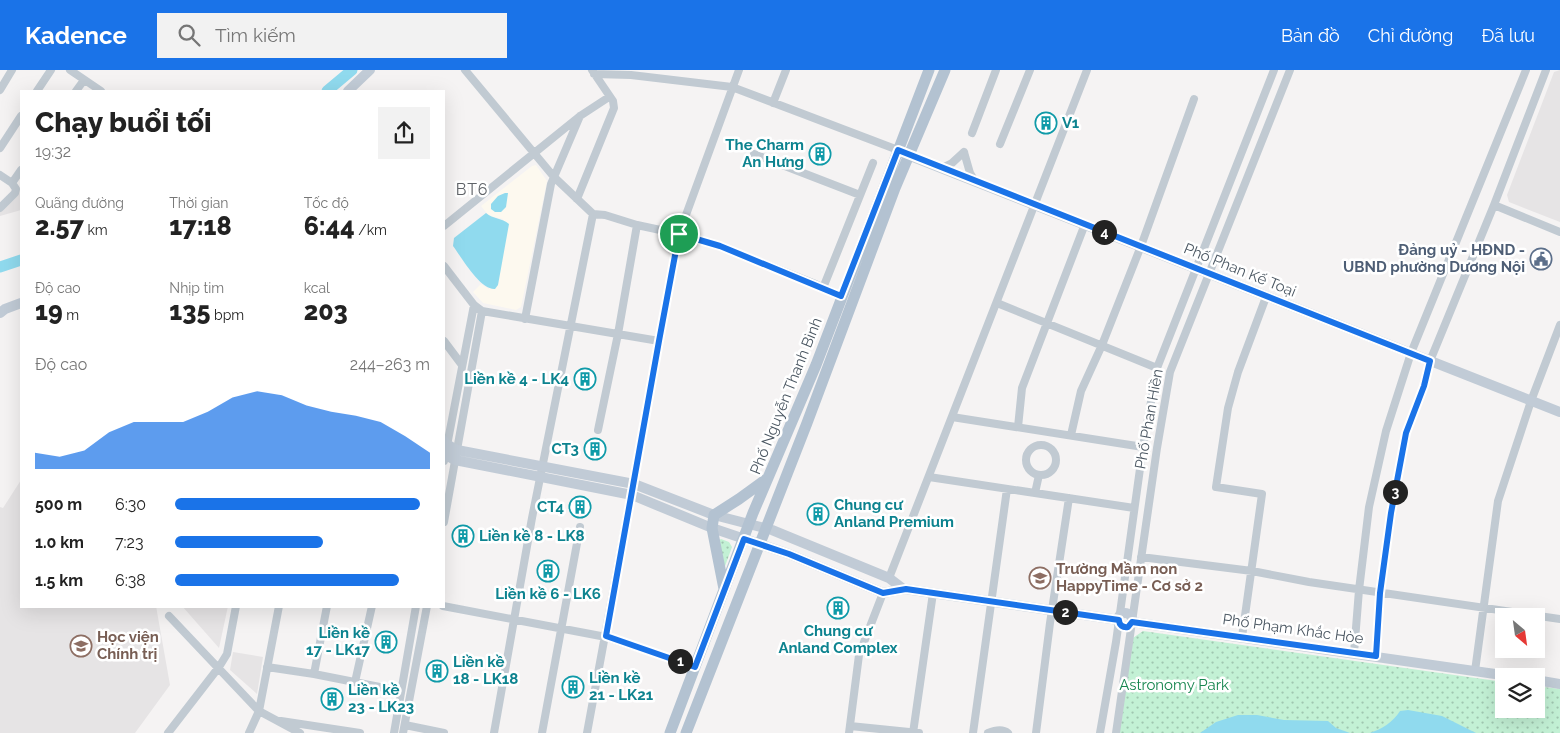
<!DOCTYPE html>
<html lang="vi">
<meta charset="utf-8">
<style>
body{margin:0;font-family:Raleway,sans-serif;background:#f2f2f2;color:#222;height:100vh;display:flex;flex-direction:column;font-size:19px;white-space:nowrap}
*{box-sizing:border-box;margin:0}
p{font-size:16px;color:#767676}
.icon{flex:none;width:28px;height:28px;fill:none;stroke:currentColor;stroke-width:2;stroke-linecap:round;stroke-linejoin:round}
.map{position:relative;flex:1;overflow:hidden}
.details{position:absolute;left:20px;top:20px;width:425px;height:518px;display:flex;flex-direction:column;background:#fff;border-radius:0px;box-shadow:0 5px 20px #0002}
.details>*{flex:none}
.needle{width:32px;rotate:151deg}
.controls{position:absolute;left:1495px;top:538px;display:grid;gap:10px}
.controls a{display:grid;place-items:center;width:50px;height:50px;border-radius:0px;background:#fff;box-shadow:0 5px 20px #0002;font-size:25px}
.pin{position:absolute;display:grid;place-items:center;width:42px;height:42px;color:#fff;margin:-21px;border:2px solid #fff;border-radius:50%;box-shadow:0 1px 5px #0007}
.km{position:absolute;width:25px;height:25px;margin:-12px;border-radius:50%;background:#222;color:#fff;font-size:14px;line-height:25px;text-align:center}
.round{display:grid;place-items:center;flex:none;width:52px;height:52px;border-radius:0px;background:#f2f2f2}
.summary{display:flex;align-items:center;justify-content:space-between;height:85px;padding:0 15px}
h1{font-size:28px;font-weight:800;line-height:38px}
.metrics{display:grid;grid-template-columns:repeat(3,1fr);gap:8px;height:85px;padding:5px 15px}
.metrics div{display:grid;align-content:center}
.metrics b{font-size:25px;font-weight:800}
.metrics small{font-size:14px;font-weight:400}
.metrics p{font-size:14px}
.chart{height:140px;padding:10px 15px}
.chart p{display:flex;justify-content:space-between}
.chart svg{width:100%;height:90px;margin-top:5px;fill:#1a73e8;opacity:.7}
ul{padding:0 15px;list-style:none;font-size:16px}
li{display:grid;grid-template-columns:80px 60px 1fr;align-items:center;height:38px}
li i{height:12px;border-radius:6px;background:#1a73e8}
header{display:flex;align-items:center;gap:30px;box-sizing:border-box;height:70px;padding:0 25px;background:#1a73e8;color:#fff}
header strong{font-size:24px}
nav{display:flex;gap:28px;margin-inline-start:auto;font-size:18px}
.search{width:350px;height:45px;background:#f2f2f2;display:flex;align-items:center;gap:12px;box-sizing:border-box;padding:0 18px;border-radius:0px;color:#767676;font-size:19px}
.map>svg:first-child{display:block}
.commercial{fill:#fdf9ef}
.education{fill:#e6e4e5}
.grass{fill:url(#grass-dots)}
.water{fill:#90daee}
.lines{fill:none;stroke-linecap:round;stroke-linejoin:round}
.river{stroke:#90daee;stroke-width:11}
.street{stroke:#c1cad2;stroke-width:8}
.secondary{stroke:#c1cbd6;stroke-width:10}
.primary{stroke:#b3c2d1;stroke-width:11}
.route-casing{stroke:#fff;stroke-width:10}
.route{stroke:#1a73e8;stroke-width:6}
.labels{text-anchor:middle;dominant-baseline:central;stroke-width:5;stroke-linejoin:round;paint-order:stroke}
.culture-label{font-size:15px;font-weight:bold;fill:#0d838f;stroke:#fff;text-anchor:start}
.service-label{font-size:15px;font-weight:bold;fill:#4e5e75;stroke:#fff;text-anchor:end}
.street-label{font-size:15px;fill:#4a5661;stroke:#fff}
.education-label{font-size:15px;font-weight:bold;fill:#785e54;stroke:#fff;text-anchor:start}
.park-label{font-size:15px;fill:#17864f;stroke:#fff}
.neighbourhood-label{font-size:16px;letter-spacing:1px;fill:#5f6368;stroke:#fff}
</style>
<header>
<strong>Kadence</strong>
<div class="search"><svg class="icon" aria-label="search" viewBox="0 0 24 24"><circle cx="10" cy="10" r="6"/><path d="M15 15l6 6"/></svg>Tìm kiếm</div>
<nav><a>Bản đồ</a><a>Chỉ đường</a><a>Đã lưu</a></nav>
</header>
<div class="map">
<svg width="1560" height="663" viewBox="0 0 1560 663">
<defs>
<pattern id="grass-dots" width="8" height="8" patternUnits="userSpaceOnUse" patternTransform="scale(1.25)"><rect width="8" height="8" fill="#c3f1d5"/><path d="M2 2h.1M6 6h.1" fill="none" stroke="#a0c6b0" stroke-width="1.8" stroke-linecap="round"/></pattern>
</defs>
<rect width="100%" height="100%" fill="#f5f3f3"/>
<!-- commercial -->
<path class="commercial" d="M536,95L547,111L521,237L516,240L483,233L473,222L481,214L489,219L503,149L489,146L481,136L532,96Z"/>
<!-- education -->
<path class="education" d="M1560,0V152L1509,132L1507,125L1554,2Z
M21,117V140L0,146V142Z
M21,410V536H156L170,615L135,663H0V437L3,438Z
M182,536H228L219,578Z
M233,582L263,587L257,624L230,600Z"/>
<!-- grass -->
<path class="grass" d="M721,469L729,472L732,477L724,499L719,470Z
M1143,561L1504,612V639H1536V616L1560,619V663H1118L1130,570Z"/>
<!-- water -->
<path class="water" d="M505,123H508L506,137L501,142H495L491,139V134L498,126Z
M486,143C493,149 502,148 509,154L498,215L495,219C480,220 462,188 453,176L454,168Z
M1408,640L1442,646L1476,663H1370C1382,659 1393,652 1400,641Z
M1238,645H1257L1284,650L1328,651L1336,658L1350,663H1200L1216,652Z"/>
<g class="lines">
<!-- river -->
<path class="river" d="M327,21L352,0
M0,197L21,190"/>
<!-- street -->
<path class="street" d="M70,0L101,21
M465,0L554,107L593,144L605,145L637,155L679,164L720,176L813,213L841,226
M594,4L631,5L732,17L898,80
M0,20L12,0
M37,21L51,0
M76,21L84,10
M773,33L786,0
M972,63L996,0
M1000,74L1030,0
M0,78L21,46
M964,82L970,103L975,111
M754,84L860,125
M942,98L952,93L964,82
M0,105L12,113L16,119L15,123L0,138
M12,113L21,100
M577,129L614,38L613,31L592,0
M1494,135L1560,162
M444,156L580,46L609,27
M444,196L474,235L482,241L659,271
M823,218L873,93
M997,233L1157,298
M525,249L551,114L580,46
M444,271L462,295
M952,347L1143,377
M1018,357L1022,318L1085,154
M598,360L618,264L637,155
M1071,365L1081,321L1102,275L1141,176L1194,29
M1026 390a15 15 0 1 1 30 0a15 15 0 1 1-30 0Z
M444,391L474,235
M929,407L1134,438
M1035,423L1039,405
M444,452L482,241
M1141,487L1252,501L1309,512L1560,549
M889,508L1087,0
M443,536L606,567L695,597
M169,546L259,641L300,663
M1242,567L1262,424L1216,417L1228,338L1238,302L1266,227
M1354,583L1359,520L1369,437L1386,361L1411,283L1526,0
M1376,586L1380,523L1391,443L1406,363L1424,316L1430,291L1494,135L1546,0
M267,597L314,604L400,621
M1475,601L1498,431L1531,331L1560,255
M314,604L327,536
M355,612L372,536
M281,651L360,663
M405,655L444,663
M850,656L919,663
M168,663L219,597L227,584L236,536
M249,663L259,641L279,536
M394,663L416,536
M403,663L427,536
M494,663L532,448L593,144
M542,663L580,457
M587,663L679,164L739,0
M849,663L859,585L883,523
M913,663L933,523
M973,663L1007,419
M988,663C995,660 1002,658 1008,663
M1036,663L1050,553L1069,428
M1100,663L1116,572L1143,377L1157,298L1274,0
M1116,663L1157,378L1170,302L1290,0"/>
<!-- secondary -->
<path class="secondary" d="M348,21L370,0
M903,83L1560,342
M0,243L5,239L21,233
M444,371L446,374L457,380L634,414L714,445L772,460L889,508L902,518
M444,384L455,390L632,425L712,458L789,484L883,523L905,519L1119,550
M1118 550a7 7 0 1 1 14 0a7 7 0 1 1-14 0Z
M1132,552L1509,606
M1536,610L1560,614"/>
<!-- primary -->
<path class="primary" d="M724,519L712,458L714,445L739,429L768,408
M670,663L753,443L816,295L929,0
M686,663L807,353L895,118L945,0"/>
</g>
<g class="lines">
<!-- route casing -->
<g class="route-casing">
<path id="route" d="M898,80L1430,291L1424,316L1406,363L1391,443L1380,523L1376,586L1132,552L1128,557C1123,558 1119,555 1119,550L906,519L883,523L789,484L744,469L695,597L606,566L659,271L679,164L720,176L841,226Z"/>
</g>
<!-- route -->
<use href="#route" class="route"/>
</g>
<!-- icons -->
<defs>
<g id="building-ring" transform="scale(1.125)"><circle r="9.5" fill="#fff" stroke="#0f9aa8" stroke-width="1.5"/><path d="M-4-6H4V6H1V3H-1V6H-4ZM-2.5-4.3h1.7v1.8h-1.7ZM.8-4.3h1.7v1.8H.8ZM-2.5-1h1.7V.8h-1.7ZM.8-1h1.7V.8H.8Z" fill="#0f9aa8"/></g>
<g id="civic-ring" transform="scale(1.125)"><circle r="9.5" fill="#fff" stroke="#5c6f8a" stroke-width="1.5"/><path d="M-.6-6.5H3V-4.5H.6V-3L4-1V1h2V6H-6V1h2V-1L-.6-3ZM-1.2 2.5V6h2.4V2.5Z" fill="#5c6f8a"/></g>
<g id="school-ring" transform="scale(1.125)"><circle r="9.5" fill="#fff" stroke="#8d6e63" stroke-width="1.5"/><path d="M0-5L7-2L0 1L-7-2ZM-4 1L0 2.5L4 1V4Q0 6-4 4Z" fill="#8d6e63"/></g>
<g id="university-ring" transform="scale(1.125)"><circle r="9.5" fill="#fff" stroke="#8d6e63" stroke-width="1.5"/><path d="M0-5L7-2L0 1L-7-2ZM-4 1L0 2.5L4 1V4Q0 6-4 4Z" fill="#8d6e63"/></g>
</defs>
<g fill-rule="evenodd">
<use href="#building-ring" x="1046" y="53"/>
<use href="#building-ring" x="820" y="84"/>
<use href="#civic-ring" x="1541" y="189"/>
<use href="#building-ring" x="585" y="309"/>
<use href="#building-ring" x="595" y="379"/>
<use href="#building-ring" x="580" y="437"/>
<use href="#building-ring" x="818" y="444"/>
<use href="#building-ring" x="463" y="466"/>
<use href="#building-ring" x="548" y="501"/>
<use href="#school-ring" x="1040" y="508"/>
<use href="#building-ring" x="838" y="538"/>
<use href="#building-ring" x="386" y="572"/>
<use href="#university-ring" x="81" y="576"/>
<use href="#building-ring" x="437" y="601"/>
<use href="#building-ring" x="573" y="617"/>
<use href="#building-ring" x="332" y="629"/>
</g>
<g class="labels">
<!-- culture labels -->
<g class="culture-label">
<text x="1062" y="53">V1</text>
<text x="804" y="75" text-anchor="end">The Charm<tspan x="804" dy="17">An Hưng</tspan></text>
<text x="569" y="309" text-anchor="end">Liền kề 4 - LK4</text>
<text x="579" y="379" text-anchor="end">CT3</text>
<text x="834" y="435">Chung cư<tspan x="834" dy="17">Anland Premium</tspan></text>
<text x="564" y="437" text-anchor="end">CT4</text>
<text x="479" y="466">Liền kề 8 - LK8</text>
<text x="548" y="524" text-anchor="middle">Liền kề 6 - LK6</text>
<text x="838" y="561" text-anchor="middle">Chung cư<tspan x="838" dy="17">Anland Complex</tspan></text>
<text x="370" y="563" text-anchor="end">Liền kề<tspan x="370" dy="17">17 - LK17</tspan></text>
<text x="453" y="592">Liền kề<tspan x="453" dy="17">18 - LK18</tspan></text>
<text x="589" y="608">Liền kề<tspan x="589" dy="17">21 - LK21</tspan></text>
<text x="348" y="620">Liền kề<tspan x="348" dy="17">23 - LK23</tspan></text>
</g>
<!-- service labels -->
<g class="service-label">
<text x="1525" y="180">Đảng uỷ - HĐND -<tspan x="1525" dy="17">UBND phường Dương Nội</tspan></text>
</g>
<!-- street labels -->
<g class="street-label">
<text transform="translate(1240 200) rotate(22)">Phố Phan Kế Toại</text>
<text transform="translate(786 326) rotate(-68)">Phố Nguyễn Thanh Bình</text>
<text transform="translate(1149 349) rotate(-80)">Phố Phan Hiền</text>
<text transform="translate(1293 559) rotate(8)">Phố Phạm Khắc Hòe</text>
</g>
<!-- education labels -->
<g class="education-label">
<text x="1056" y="499">Trường Mầm non<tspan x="1056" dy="17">HappyTime - Cơ sở 2</tspan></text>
<text x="97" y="567">Học viện<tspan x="97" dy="17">Chính trị</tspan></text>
</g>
<!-- park labels -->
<g class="park-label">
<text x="1174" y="615">Astronomy Park</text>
</g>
<!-- neighbourhood labels -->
<g class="neighbourhood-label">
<text x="472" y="119">BT6</text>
</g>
</g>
</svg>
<div class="controls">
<a><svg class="needle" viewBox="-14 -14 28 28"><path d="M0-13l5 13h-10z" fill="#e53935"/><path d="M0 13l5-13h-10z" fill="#767676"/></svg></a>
<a><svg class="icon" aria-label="layers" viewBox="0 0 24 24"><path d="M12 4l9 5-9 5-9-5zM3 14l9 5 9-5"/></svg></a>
</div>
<div class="pin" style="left:679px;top:164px;background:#1e9e55"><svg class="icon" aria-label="arrive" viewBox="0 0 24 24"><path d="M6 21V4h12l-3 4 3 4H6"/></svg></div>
<b class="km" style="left:680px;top:591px">1</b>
<b class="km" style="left:1065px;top:542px">2</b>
<b class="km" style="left:1395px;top:422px">3</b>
<b class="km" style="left:1104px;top:162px">4</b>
<section class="details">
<div class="summary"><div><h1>Chạy buổi tối</h1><p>19:32</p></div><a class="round"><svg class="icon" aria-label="share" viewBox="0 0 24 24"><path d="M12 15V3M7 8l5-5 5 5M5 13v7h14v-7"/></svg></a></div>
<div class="metrics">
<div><p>Quãng đường</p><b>2.57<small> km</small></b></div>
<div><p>Thời gian</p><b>17:18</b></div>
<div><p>Tốc độ</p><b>6:44<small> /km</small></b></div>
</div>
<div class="metrics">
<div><p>Độ cao</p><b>19<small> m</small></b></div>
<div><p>Nhịp tim</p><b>135<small> bpm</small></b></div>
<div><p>kcal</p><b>203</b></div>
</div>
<div class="chart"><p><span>Độ cao</span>244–263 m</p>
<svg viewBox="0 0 160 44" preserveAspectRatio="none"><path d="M0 44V36L10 38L20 35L30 26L40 21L50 21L60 21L70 16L80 9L90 6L100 8L110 13L120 16L130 18L140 21L150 28L160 36V44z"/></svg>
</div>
<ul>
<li><b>500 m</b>6:30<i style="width:96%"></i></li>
<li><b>1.0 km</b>7:23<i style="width:58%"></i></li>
<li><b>1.5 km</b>6:38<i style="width:88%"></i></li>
</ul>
</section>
</div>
